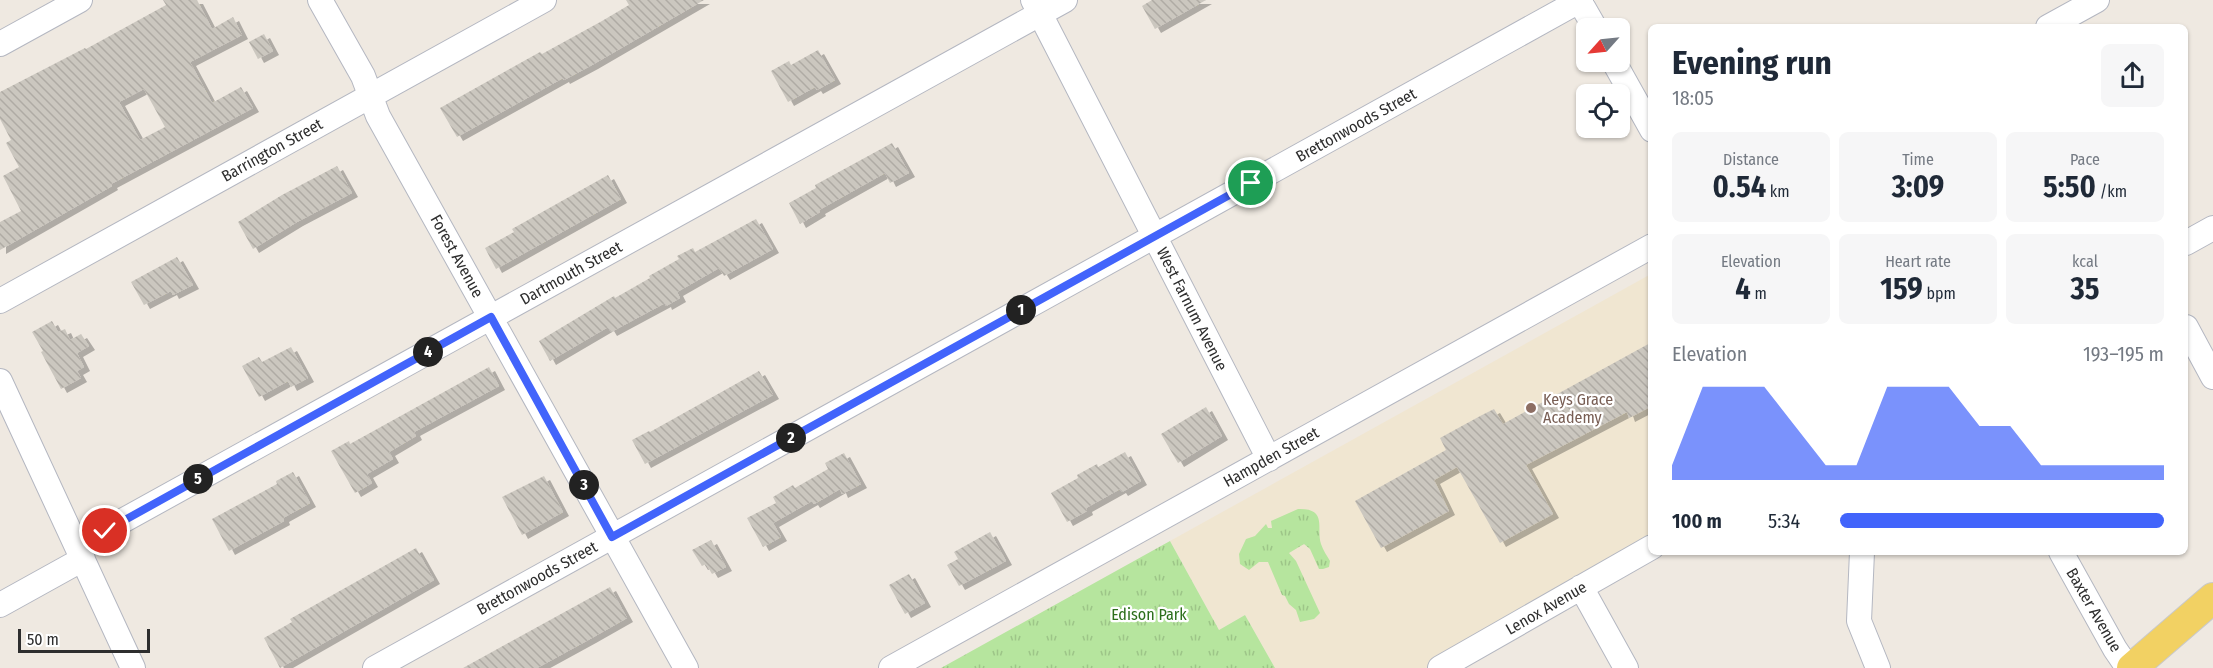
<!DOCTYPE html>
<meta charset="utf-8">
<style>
body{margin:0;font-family:"Fira Sans Condensed",sans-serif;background:#f6f6f7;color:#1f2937;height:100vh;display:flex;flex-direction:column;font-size:22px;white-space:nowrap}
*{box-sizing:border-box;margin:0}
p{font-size:20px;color:#747a83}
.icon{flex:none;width:33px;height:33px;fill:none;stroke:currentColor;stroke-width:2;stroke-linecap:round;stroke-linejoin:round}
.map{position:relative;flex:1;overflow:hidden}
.drawer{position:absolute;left:1648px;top:24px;width:540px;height:531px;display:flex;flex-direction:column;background:#fff;border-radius:9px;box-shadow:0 2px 4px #0004}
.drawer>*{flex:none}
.needle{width:39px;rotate:243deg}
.controls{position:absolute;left:1576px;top:18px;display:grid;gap:12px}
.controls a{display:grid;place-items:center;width:54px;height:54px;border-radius:9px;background:#fff;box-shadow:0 2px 4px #0004;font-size:30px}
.scale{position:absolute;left:18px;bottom:15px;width:132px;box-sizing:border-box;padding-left:6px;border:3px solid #2e2e2e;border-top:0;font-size:16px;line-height:21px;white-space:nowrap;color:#2e2e2e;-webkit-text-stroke:4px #fff;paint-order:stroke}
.pin{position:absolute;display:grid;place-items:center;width:51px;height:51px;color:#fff;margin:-26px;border:3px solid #fff;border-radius:50%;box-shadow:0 2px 6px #0007}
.km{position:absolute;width:30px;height:30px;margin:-15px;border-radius:50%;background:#222;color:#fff;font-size:16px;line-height:30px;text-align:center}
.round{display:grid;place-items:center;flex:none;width:63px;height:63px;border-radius:9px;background:#f6f6f7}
.summary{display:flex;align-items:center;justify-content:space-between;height:102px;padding:0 24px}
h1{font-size:33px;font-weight:700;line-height:45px}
.metrics{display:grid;grid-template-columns:repeat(3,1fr);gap:9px;height:102px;padding:6px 24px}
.metrics div{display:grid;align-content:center;border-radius:9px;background:#f6f6f7;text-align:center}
.metrics b{font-size:30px;font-weight:700}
.metrics small{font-size:16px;font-weight:400}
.metrics p{font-size:16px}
.chart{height:168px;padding:12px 24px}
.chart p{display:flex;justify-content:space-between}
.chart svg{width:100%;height:108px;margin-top:6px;fill:#4264fb;opacity:.7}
ul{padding:0 24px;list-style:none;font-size:20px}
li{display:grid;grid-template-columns:96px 72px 1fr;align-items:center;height:45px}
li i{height:15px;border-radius:8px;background:#4264fb}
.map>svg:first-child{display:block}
.education{fill:#f0e6d1}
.park{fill:url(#park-tufts)}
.building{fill:url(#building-back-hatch);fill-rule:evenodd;filter:url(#shadow)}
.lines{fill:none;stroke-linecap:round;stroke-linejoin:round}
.minor-casing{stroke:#b4b7c1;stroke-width:26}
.major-casing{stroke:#c9c9c9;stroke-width:32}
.minor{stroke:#fff;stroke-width:24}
.major{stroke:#f2d163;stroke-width:30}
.route-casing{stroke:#fff;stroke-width:12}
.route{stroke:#4264fb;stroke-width:8}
.education-dot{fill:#8d6e63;stroke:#fff;stroke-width:2}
.labels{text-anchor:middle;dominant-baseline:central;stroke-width:4.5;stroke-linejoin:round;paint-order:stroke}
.street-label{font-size:16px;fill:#2e2e2e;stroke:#fff}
.education-label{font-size:16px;fill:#785e54;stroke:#fff;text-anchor:start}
.park-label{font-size:16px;fill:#2c6e1b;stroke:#fff}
</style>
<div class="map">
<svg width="2213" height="668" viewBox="0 0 2213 668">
<defs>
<pattern id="park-tufts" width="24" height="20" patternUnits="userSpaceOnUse" patternTransform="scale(1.5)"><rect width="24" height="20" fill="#b6e59e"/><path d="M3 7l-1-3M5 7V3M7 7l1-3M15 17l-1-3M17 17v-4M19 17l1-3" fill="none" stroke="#9dc588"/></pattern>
<pattern id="building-back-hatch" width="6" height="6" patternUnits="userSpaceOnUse" patternTransform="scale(1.5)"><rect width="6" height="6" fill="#cbc7bf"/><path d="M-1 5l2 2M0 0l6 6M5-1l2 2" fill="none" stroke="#afaba4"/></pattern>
<filter id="shadow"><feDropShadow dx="6" dy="4" stdDeviation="0" flood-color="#0004"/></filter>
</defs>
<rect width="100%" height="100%" fill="#efe9e1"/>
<!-- education -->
<path class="education" d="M1651,274V548L1442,668H1275L1245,615L1219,630L1170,541Z"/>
<!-- park -->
<path class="park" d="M1298,509C1328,508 1316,528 1321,544C1323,550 1327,556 1330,561L1329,567L1323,569H1319L1310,549L1304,544L1289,553L1296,561L1320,613L1314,619L1300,622L1296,610L1289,604L1285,596L1282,595L1268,562H1259L1249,570L1240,564L1239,554L1246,539L1255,536L1266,524L1268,528H1272L1271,521Z
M1170,541L1219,630L1245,615L1275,668H941Z"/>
<!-- building -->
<path class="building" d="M163,0H197L212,29L233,17L242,35L190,62L212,103L241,87L253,108L111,184L112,186L0,250V222L21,211L3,176L19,167L6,143L11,140L0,119V92L85,48L86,49L166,5ZM144,89L165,127L140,140L119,102Z
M626,0H704L592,65L564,80L563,78L457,137L440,108L540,52L542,54L602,21L629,5Z
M1152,0H1206L1155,29L1142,6Z
M264,34L273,51L258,59L249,42Z
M818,50L835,80L817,90L815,87L788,102L771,71L789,61L791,65Z
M892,143L909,173L890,183L885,173L819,210L820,212L800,224L789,203L816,188L815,185Z
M337,166L352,193L297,222L253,249L238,222L282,195Z
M608,175L621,199L496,269L485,248L514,232L512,229Z
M756,219L773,249L724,276L719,268L677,292L680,298L666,306L665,303L611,332L608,327L550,361L539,341L614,296L615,298L650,278L649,276L679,259L677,256L693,248L695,252Z
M177,257L193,285L173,295L171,291L144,305L131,282Z
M52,321L58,332L65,329L70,340L81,334L89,346L77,353L84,367L77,371L81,378L61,389L41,352L43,351L32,332Z
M1652,342V406L1629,418L1627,412L1526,465L1553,514L1500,543L1457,467L1434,480L1449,511L1381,548L1355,501L1446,450L1440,438L1482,415L1494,409L1503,424Z
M291,347L308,378L291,387L288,381L259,397L242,366L259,357L262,362Z
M489,367L499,386L414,432L416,436L389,452L393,459L367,474L372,483L355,493L331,451L349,441L350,444Z
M759,371L773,395L645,464L632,440L649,431L650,432Z
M1206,407L1222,436L1178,463L1161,434Z
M1125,452L1141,481L1122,492L1120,489L1086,508L1087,511L1067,522L1051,493L1078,478L1077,475L1097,464L1098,467Z
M844,453L861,484L842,494L840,489L814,504L812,501L773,523L781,537L763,547L747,518L776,503L773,497L793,485L795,488L828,469L825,463Z
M293,472L310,503L283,518L284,521L229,551L212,519L277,484L276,481Z
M544,476L563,512L522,535L502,497Z
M990,532L1006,561L959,586L947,565L958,559L954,552Z
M711,540L726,567L712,574L706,564L702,566L692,550Z
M416,548L434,580L280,668L264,638L292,622L290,619Z
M909,574L925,603L905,614L889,585Z
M610,587L627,618L590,639L537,668H463Z"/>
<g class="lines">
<!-- minor casing -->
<g class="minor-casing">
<path id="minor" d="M320,0L363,76L378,116L686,668
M1033,0L1269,459
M1579,0L1595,28
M2048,27L2097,0
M0,44L80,0
M1614,62L1652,130
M2186,243L2213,228
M0,301L544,0
M2186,327L2213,377
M0,381L133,668
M77,546L1065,0
M1862,552L1859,621L1878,668
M2061,552L2115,649L2128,668
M1581,587L1626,668
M0,605L83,559
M375,668L1581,0
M891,668L1652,246
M1440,668L1652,547"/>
</g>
<!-- major casing -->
<g class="major-casing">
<path id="major" d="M2132,668L2213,598"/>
</g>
<!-- minor -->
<use href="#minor" class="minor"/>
<!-- major -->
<use href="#major" class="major"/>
</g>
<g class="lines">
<!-- route casing -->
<g class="route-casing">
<path id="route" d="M105,531L491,317L612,537L1251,183"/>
</g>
<!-- route -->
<use href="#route" class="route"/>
</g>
<!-- markers -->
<circle class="education-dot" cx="1531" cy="408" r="6"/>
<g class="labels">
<!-- street labels -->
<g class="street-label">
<text transform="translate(1356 125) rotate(-29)">Brettonwoods Street</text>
<text transform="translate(272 150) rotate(-29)">Barrington Street</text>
<text transform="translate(457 256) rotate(61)">Forest Avenue</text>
<text transform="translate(571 273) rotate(-29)">Dartmouth Street</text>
<text transform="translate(1192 309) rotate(63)">West Farnum Avenue</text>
<text transform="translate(1271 457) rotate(-29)">Hampden Street</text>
<text transform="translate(537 578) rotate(-29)">Brettonwoods Street</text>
<text transform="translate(1546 608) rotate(-30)">Lenox Avenue</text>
<text transform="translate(2094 610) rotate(60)">Baxter Avenue</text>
</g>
<!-- education labels -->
<g class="education-label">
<text x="1543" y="399">Keys Grace<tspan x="1543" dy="18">Academy</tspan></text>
</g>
<!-- park labels -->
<g class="park-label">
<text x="1149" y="614">Edison Park</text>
</g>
</g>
</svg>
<div class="controls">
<a><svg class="needle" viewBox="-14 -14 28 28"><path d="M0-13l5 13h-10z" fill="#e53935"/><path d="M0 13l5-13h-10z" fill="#747a83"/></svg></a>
<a><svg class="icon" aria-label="locate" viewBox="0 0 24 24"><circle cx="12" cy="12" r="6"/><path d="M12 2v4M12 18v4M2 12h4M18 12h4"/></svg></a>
</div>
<div class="scale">50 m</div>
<div class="pin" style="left:1251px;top:183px;background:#1e9e55"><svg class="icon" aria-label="arrive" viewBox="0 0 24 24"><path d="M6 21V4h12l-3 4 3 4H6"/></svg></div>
<div class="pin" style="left:105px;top:531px;background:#d93025"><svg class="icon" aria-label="check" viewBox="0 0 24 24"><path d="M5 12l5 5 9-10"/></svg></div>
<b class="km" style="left:1021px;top:310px">1</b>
<b class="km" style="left:791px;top:438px">2</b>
<b class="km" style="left:584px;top:485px">3</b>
<b class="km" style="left:428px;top:352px">4</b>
<b class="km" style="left:198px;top:479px">5</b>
<section class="drawer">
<div class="summary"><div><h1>Evening run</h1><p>18:05</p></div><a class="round"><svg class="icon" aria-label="share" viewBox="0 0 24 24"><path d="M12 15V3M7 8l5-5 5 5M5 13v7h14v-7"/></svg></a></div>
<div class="metrics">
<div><p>Distance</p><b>0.54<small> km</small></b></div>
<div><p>Time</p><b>3:09</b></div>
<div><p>Pace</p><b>5:50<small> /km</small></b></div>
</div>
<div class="metrics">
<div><p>Elevation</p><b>4<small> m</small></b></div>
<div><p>Heart rate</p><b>159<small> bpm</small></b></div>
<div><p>kcal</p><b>35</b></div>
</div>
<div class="chart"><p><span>Elevation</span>193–195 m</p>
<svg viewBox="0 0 160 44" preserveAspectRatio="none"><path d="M0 44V38L10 6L20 6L30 6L40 22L50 38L60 38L70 6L80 6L90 6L100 22L110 22L120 38L130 38L140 38L150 38L160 38V44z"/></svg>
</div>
<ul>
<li><b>100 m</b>5:34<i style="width:100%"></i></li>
</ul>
</section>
</div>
